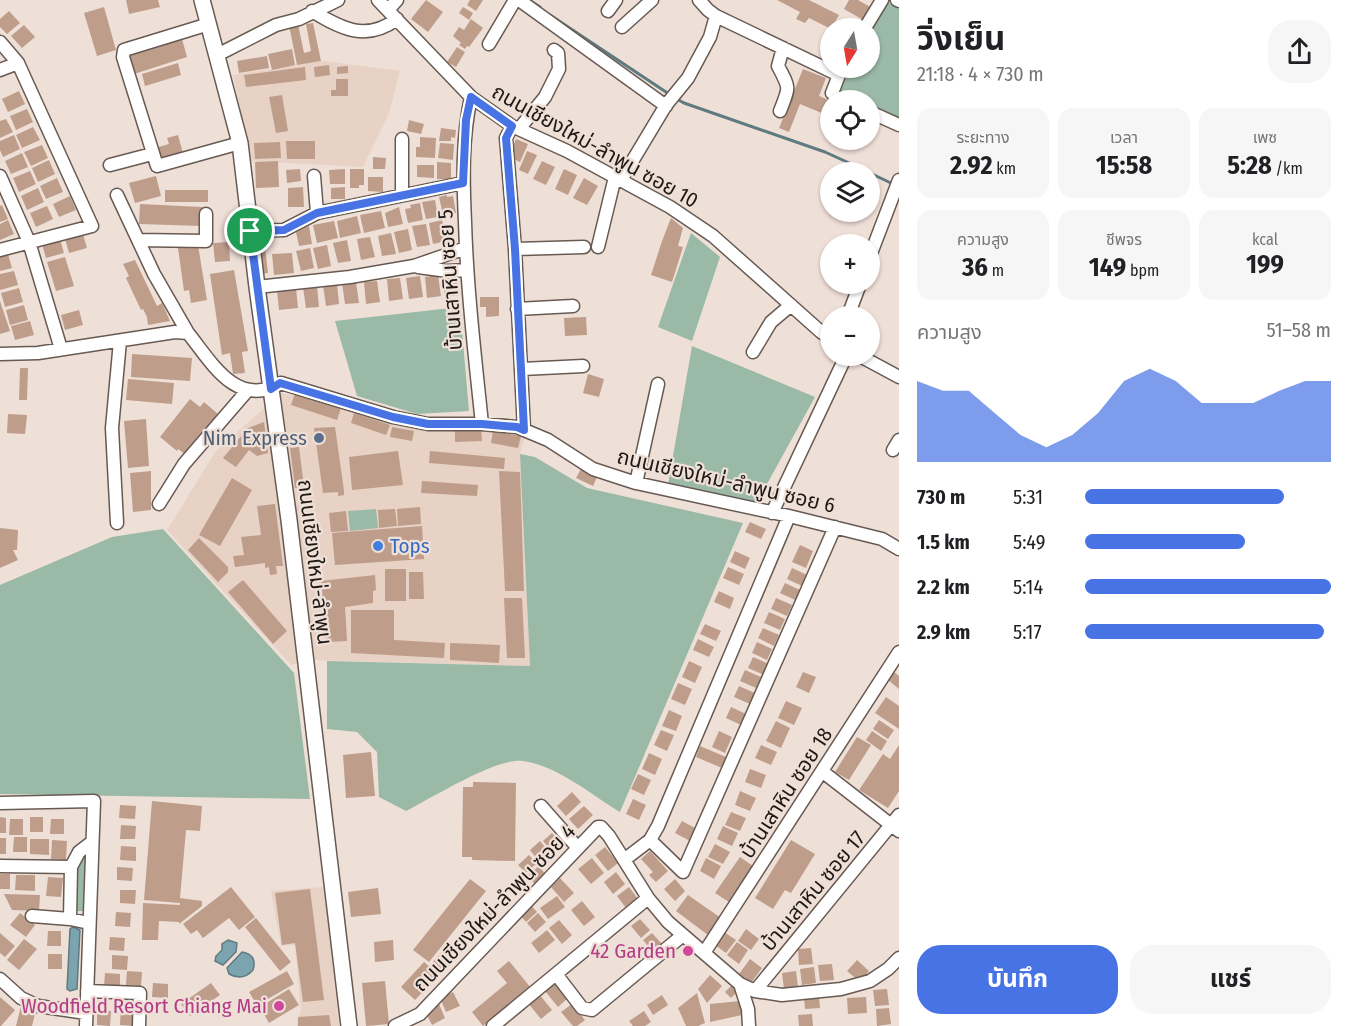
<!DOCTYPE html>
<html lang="th">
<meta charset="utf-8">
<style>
body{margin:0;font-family:"Fira Sans Condensed","Noto Sans Thai",sans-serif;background:#f6f6f6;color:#202124;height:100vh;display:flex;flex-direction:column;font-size:22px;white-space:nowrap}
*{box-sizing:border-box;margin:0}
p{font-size:20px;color:#757577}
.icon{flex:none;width:33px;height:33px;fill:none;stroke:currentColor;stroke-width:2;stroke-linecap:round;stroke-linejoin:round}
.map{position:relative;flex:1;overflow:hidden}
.panel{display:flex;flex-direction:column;background:#fff;width:450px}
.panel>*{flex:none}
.needle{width:39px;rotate:191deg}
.tools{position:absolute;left:820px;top:18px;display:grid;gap:12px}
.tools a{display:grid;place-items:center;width:60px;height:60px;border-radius:50%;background:#fff;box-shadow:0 2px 4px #0004;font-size:30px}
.pin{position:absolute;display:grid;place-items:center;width:51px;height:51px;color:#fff;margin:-26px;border:3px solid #fff;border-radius:50%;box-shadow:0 2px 6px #0007}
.round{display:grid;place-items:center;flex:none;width:63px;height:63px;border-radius:24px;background:#f6f6f6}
.summary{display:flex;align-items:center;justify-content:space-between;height:102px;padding:0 18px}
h1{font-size:33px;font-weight:700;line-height:45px}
.stats{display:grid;grid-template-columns:repeat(3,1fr);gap:9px;height:102px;padding:6px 18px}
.stats div{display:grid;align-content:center;border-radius:15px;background:#f6f6f6;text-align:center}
.stats b{font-size:26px;font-weight:700}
.stats small{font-size:16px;font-weight:400}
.stats p{font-size:16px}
.chart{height:168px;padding:12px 18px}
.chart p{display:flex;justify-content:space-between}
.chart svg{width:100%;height:108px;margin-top:6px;fill:#4773e5;opacity:.7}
.primary-button{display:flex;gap:12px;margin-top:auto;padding:12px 18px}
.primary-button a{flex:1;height:69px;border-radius:24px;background:#4773e5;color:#fff;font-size:24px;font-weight:700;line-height:69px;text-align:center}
.primary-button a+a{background:#f6f6f6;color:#202124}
ul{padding:0 18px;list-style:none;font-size:20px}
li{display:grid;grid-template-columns:96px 72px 1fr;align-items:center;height:45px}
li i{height:15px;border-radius:8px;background:#4773e5}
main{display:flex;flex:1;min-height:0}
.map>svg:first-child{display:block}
.built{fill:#e8d1c5}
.green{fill:#9bb9a7}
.water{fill:#7ba4ae;stroke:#5f7a80;stroke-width:1.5}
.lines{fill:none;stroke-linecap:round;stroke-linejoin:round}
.stream{stroke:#5f7a80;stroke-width:3}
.building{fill:#be9d8b}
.minor-casing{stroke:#675a53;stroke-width:15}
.major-casing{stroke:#675a53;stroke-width:18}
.minor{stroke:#fff;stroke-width:12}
.major{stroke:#fff;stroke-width:15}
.route-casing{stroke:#fff;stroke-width:12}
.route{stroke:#4773e5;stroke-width:8}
.service-dot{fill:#5c6f8a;stroke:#efe0d7;stroke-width:2}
.shop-dot{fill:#3f7fe0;stroke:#efe0d7;stroke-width:2}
.hotel-dot{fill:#d1479c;stroke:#efe0d7;stroke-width:2}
.labels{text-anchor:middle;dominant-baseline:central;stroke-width:4.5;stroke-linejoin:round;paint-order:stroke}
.street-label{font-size:21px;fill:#1f1916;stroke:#efe0d7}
.service-label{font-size:21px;fill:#4e5e75;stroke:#efe0d7;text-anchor:end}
.shop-label{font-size:21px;fill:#366cbe;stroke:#efe0d7;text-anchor:start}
.hotel-label{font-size:21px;fill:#b23c85;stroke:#efe0d7;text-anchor:end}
</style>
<main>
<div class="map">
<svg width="899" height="1026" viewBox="0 0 899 1026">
<rect width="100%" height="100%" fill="#efe0d7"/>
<!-- built -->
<path class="built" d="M324,61L400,71L389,113L363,167L251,161L233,75Z
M281,393L351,409L419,430L462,428L525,435L520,454L530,666L314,660L291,665L167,530L216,451Z
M324,887L339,1026H297V1020L301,1011L295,945L281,946L271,891Z"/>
<!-- green -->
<path class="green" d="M887,1L899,9V121L870,108V100H852L837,94L851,68H870V31Z
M691,233L720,257L692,341L658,327Z
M460,307L469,411L417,414L357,396L335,321Z
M692,346L815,397L756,504L668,485Z
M520,454L535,457L587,488L743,523L620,812C590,794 558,766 523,761C497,757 432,798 406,811L379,797L377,752L357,732L327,729V661L530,666Z
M376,509L378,528L350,531L348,511Z
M163,529L294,673L310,799L0,794V585L112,537Z
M86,856L83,911H74L76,861Z"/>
<!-- water -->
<path class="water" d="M73,927L80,930L77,989L70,991L67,989L70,929Z
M228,940L237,943L236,952L223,965L215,961L216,956L222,950V944Z
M242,952C253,954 256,960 253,970C246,978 238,979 229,974L227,968Z"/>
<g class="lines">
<!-- stream -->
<path class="stream" d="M529,0L540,7
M550,15L669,94
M675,98L684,103L825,152L869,172
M870,173L895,185"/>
</g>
<!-- building -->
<path class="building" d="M126,0H158L160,7L129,14Z
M426,0L443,12L428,32L411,19Z
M470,0H483L476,11L467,5Z
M777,0H809L839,15L831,29L809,18L805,23L796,19L800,12Z
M849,0H858L872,8L865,21L844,9Z
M104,7L116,50L97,56L84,13Z
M463,7L473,13L469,20L459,13Z
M9,11L20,23L7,34L0,27V19Z
M471,19L483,28L469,47L467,46L465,49L459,45L461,43L453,36L459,27L464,30Z
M313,23L321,61L297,65L289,25L298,24L304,53L311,51L306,24Z
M24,25L35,37L22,48L11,36Z
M182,39L187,57L131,75L124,56Z
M457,47L465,52L456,67L447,62Z
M292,49L295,65L272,70L268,54Z
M267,56L269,68L239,73L237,61Z
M178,63L181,75L145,86L142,74Z
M329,65L330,75L315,77L314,67Z
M348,66V73L337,74V67Z
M305,67L306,80L246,87L244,75Z
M803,69L826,78L819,96L831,101V117L800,104L789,132L779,128Z
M336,79H348V96H331V90H336Z
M19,91L25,104L8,112L2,99Z
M282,95L288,131L276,133L269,97Z
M27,109L33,122L16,130L10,116Z
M6,119L13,132L0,138V121Z
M409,120L424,124L421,134L407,131Z
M33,127L40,140L22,148L16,135Z
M441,128L456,130L455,138L451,137V141H439Z
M14,135L20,149L3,157L0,150V141Z
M178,135L184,157L159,164L155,148L169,144L167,138Z
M420,137L436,138L435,158L416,157V147H420Z
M516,139L528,144L520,162L509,157Z
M286,141H315V159H287Z
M280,142L281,158L255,159L254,143Z
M440,143L454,144L453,160L438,158Z
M42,145L48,158L31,166L24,152Z
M527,151L537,155L528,174L519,170Z
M22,153L28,167L11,174L5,161Z
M373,157L386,158L385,169H373Z
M49,160L55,174L38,182L32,168Z
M278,161L279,187L256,188L255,162Z
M542,161L555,167L546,185L533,179Z
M437,162L451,163V179H437Z
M417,165H434V178L417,177Z
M300,169L301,181L287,183L286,170Z
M345,169V184H330L329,170Z
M350,169H364V185H359V188H350Z
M564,169L577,175L568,195L555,189Z
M30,171L36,184L19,192L13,178Z
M156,176L161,196L135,203L129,183Z
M368,177H383V192L368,191Z
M57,178L63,192L46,199L40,186Z
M584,178L598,186L587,205L573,198Z
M303,187L304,207H288V188Z
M345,187V199H331V188Z
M38,188L44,202L27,210L21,196Z
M165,190H208V202H165Z
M447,195V197L453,196L456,213L443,215L439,197Z
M70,196L76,210L59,217L53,204Z
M435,200L438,217L426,219L422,202Z
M420,203L423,220L408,223L405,209L411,208L410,205Z
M140,204L202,207V226L139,224Z
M2,205L8,219L0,222V206Z
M47,206L53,219L36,227L30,213Z
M399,207L403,224L388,227L385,213Z
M381,211L385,228L364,233L360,215Z
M357,216L361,233L340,238L337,221Z
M671,218L683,228L678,246L683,247L672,282L651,275L662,241Z
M8,220L14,234L0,240V224Z
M442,220L447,241L433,244L429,223Z
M334,221L338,238L317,243L313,225Z
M426,224L430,245L417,247L412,226Z
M309,226L312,244L299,246L296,232Z
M408,229L412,250L399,253L394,232Z
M391,233L396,254L382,256L378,236Z
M83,234L87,248L69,253L65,239Z
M370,237L375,257L361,260L357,239Z
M255,238H264L268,273L259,274Z
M60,239L64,253L46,258L42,244Z
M347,240L351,261L338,263L333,243Z
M229,242L230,261L215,262L213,243Z
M198,245L207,300L191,303L189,290L184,291L178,248Z
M327,245L331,266L318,269L313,248Z
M310,248L314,268L301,271L296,251Z
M292,253L294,273L274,275L272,254Z
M8,254L12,268L0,271V256Z
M65,257L74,286L56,291L47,262Z
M135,260L157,306L162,303L170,321L148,325L147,317L143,309L141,310L126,278L129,276L123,264Z
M234,270L248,351L242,352L245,373L233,374L230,353L222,355L210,274Z
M14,271L18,285L0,290V274Z
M456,274L459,295L445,297L442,275Z
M438,275L441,296L427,298L425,277Z
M420,276L423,297L409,299L406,278Z
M400,278L403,299L389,301L387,279Z
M377,281L380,302L366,304L364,282Z
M356,282L359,303L345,304L342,283Z
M337,283L339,304L326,306L323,285Z
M317,286L319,307L306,308L303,287Z
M19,288L23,302L5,307L1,293Z
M296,288L298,308L279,310L277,290Z
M480,297H499V316L486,317V307H480Z
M0,301L10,331L0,334Z
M24,305L28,320L10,325L6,310Z
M79,310L83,325L65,330L61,315Z
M586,317L587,335L565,336L564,318Z
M30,321L34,335L15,340L11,326Z
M132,354L192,358L190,381L131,377Z
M20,368H28L27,400H19Z
M588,374L604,379L599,397L583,393Z
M128,379L174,383L172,404L126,400Z
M296,390L342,405L337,420L291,405Z
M190,399L200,407L204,402L218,414L186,455L178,449L177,451L160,437Z
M354,413L390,425L386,435L351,423Z
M8,414L27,415L25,434L7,433Z
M146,419L149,466L128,468L124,421Z
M264,422L268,453L257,456L249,450L236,467L223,458L248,428Z
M335,427L344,491V495L338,496V492L323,493L314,428Z
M392,427L414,431L412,441L390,437Z
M481,429L482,441L455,442V430Z
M493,431L521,436L518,448L491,443Z
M299,447L304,487L295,488L290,448Z
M398,451L403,485L352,490L349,457Z
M430,451L505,458L504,469L429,463Z
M582,467L598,475L593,486L576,478Z
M151,471V510L133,512L130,473Z
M499,471L520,472L524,591H505Z
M232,478L252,490L220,546L199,535Z
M422,481L478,485L477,496L421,493Z
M275,504L283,566H276L277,574L270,575L269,567L265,568V563L235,567L233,556L244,555L241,537L261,535L257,506Z
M420,507L421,524L398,526L397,509Z
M395,509L397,526L379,528L378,510Z
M346,511L348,531L331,532L329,513Z
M750,522L766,529L761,539L745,532Z
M422,526L424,559L335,565L332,533Z
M0,528L18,530L17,550H13L18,560L0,568Z
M199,538L228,567V572L218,582L188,550Z
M800,545L813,551L806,568L792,562Z
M735,551L750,558L745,569L730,562Z
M728,567L744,574L739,585L723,578Z
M792,568L807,575L802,586L787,579Z
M385,569H406V601H385Z
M409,572H423L424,599H409Z
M375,575L376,590L373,591V603L345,607L347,641L328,642L321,581Z
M243,580L287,631L273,644L228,592Z
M785,583L800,590L795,600L780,593Z
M719,591L734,598L730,609L714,602Z
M504,598H522L525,658H507Z
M776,598L792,605L787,616L771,609Z
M351,610H394V640L445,643L444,658L351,653Z
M769,612L785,619L780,630L764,623Z
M705,624L721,631L716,641L700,634Z
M763,628L779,635L774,646L758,638Z
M698,639L714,647L709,657L693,650Z
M757,642L772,649L767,660L752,653Z
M450,643L500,645L499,663L450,660Z
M753,657L769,664L764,675L748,668Z
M689,661L702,667L695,683L682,677Z
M745,670L761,677L756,688L740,681Z
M803,672L816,677L809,693L796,687Z
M894,672L899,676V689L888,680Z
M678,683L692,689L685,705L671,699Z
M739,686L755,693L750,704L734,697Z
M886,697L899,706V729L875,713Z
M786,701L802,708L794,725L778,718Z
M731,707L746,714L741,725L726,718Z
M669,710L682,716L676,731L662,726Z
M879,720L894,730L888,739L873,729Z
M776,721L790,728L781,748L766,741Z
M661,730L674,735L667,751L654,745Z
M719,731L732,737L725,753L712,747Z
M872,731L887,741L881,751L866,740Z
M857,737L871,745L849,780L835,772Z
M761,745L777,752L771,765L755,758Z
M899,745V791L888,808L859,790L883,754L890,759Z
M700,746L726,757L722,768L696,757Z
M371,752L375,796L346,798L343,755Z
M649,753L662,759L655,775L642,769Z
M750,769L766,775L761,788L745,782Z
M638,774L651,780L644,795L631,789Z
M473,782L516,783L515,861L472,860V857H462L463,787H473Z
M740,791L756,798L750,811L735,805Z
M572,792L581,802L566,816L557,806Z
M633,799L646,805L639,820L626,814Z
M152,801L202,806L200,831L186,830L180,898L202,901V906L179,924V922L159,921L158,940H142L143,903L180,905V903L144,900Z
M120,805L136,806L135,819L119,818Z
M584,806L593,815L578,829L569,819Z
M731,812L746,818L740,831L725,825Z
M0,817L6,818V833H0Z
M30,817H43V832H30Z
M10,819H23V835H9Z
M51,819H64V834H50Z
M682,821L697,829L690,841L675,833Z
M121,825L136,826L135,839H120Z
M723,826L738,833L732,846L717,839Z
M552,833L562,845L553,852L543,841Z
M14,837H27V852H13Z
M0,838H6V854H0Z
M30,839H49V855L30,854Z
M52,840L67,841L66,860L51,859Z
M791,840L815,854L791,893L785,890L773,909L755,898Z
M540,841L553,857L542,866L530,850Z
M715,844L730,852L723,864L708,857Z
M121,846L136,847V861L120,860Z
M605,847L618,863L608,871L595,855Z
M650,851L668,871L656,882L649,875L653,872L641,859Z
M529,855L537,863L526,873L518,865Z
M740,857L753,866L729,902L715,893Z
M592,858L604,873L591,884L578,869Z
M706,858L721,866L714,879L700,871Z
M539,866L546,875L536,885L527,876Z
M117,867L133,868L132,881L117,880Z
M616,872L625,884L613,894L604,882Z
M0,874H10V889H0Z
M16,875H35V891L15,890Z
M48,877L63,878L61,897L46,896Z
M560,878L574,893L564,902L551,887Z
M470,879L486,891L429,962L413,950Z
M675,879L685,891L675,901L664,889Z
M231,887L255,917L239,930L229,918L203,938L197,930L191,934L183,924Z
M629,887L638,899L626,908L617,896Z
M378,888L381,914L351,917L348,892Z
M310,889L324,1000L303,1002L295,943L282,945L275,893Z
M120,890H136L135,904L120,903Z
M4,894L40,895L39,911L12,910Z
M688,895L721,918L708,935L676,911Z
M557,896L565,907L548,919L540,908Z
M582,901L595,917L584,926L571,910Z
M529,903L537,912L526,922L518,913Z
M488,909L496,918L485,928L477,920Z
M116,912L131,913L130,927L115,926Z
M20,913L35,925L26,937L10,925Z
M538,913L546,922L535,932L527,923Z
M256,918L291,962L280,971L245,927Z
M640,919L650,930L641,938L631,926Z
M559,920L572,935L562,944L549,928Z
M746,929L759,939L751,950L738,941Z
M547,930L555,940L539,953L531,943Z
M48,931H61V946H47Z
M724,932L736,940L726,953L715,945Z
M0,933L15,946L5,957L0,953Z
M652,933L662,944L653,952L643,940Z
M110,937L125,938L124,951L109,950Z
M24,939L37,949L19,970L7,960Z
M393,940L394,960L375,962L374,942Z
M737,942L748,950L739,964L727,955Z
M811,948L813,964L799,965L798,949Z
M443,951L454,961L442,974L431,964Z
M48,954H62V969H48Z
M112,955L128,956L127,970L112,969Z
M750,959L762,968L751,983L739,974Z
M857,960L869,971L860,982L847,971Z
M509,961L531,988L483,1026L472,1012L507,983L497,971Z
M424,962L439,975L415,1000L401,987Z
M832,964L834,980L820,981L818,965Z
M814,967L816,983L802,985L800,969Z
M127,971L142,972L141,986L126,985Z
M287,971L294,984L257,1005L249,992Z
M796,971L798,987L784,989L782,973Z
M105,973L120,974V987L104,986Z
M710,975L722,986L707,1003L698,989Z
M385,981L389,1024L366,1026L362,983Z
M555,982L568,998L558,1007L545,991Z
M153,983L168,984V998L152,997Z
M211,983L220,995L190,1016L181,1004Z
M733,984L739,990L731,998L725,992Z
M289,989L299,1005L269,1023L260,1007Z
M887,989L889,1005L875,1006L873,990Z
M453,992L460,1006L446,1012L440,998Z
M697,993L705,1023L698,1026H686L678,1008Z
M539,994L552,1010L541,1019L528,1003Z
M662,995L668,1005L653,1015L647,1005Z
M819,996L820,1008L805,1009L804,998Z
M0,997L15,1010L1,1026H0Z
M866,997L867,1013L848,1014L847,998Z
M740,1001L742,1015L710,1022V1004Z
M121,1003L135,1004L134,1026L120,1025Z
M439,1004L445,1018L432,1025L425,1011Z
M572,1004L585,1020L577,1026H573L561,1012Z
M21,1006L36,1010L32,1026H16Z
M889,1008L891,1024L877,1026L876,1009Z
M97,1010L111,1011L110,1026L97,1025Z
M644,1011L651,1022L645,1026H633L629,1021Z
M812,1014L813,1026H799L798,1015Z
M329,1015L331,1026H298V1017Z"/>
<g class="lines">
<!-- minor casing -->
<g class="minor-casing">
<path id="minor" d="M378,0L471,97L512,126L567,151L670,207L713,236L821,332L831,338
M519,0L666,106
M699,0L708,10L716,16L839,75L832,93L840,100
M897,0L899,1
M388,10L397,0
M312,11C342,29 366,42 397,19
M608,11L616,0
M209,24L124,50L123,57L157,166L240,143
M622,27L652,0
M865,28L882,0
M0,42L18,63L92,226L0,250
M489,44L515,0
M217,55L276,25L299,19L338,0
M0,70L18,63
M471,97C462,138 463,180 465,222C467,289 475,357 482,424
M780,111C790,86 790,89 778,66L783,48
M870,112L899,125
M512,126L506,138L515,249L524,430
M519,129L545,97L559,69L558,53L554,50
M402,139V194
M110,165L152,154
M0,176L29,242L61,349
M314,176L317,213
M621,180L666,105L688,78L710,37L716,16
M117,195L154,274L188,333
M250,231L284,230L317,213L463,183
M138,240L206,241V214
M598,247L615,177
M515,249L584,247
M870,256L899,180
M418,267L448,271L467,270
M257,287L350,277L414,266L466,248
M517,309L573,306
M848,316L860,284
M753,352L771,322L791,305
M0,354L38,353L175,332L188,333C212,363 237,409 281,383L393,417L428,424H482L517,427L548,440L593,469L636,483L789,516L882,539L899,549
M860,356L899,377
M522,369L583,366
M893,450L899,440
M636,483L658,384
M159,504L184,464L247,391
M772,513L846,356
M117,523L112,428L120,341
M823,772L899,831
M0,803L94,801L86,1026
M541,806L578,848
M650,840L683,872L835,527
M624,860L650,840L658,826L789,516
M0,866L71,867
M32,916L70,919
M89,923L70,919L71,867L79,852L92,842
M704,953L899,652
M556,974L582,1008L592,1010L683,935
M0,979L21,998L38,1006L86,1013
M740,984L748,1009L749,1026
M87,991L140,993L139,1026
M755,991L899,815
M395,1026L420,1014L598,827H601L609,836L648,898L668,922L740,984L755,991L782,995L841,989L870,981L888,969L899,958
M493,1026L648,898"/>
</g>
<!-- major casing -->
<g class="major-casing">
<path id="major" d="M202,0L240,143L257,287L289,520L349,1026"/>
</g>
<!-- minor -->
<use href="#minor" class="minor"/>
<!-- major -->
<use href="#major" class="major"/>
</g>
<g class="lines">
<!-- route casing -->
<g class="route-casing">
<path id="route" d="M471,97L512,126L506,138L515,249L524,430L517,427L482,424H428L393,417L280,383L271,389L250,231L284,230L317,213L463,183L466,120Z"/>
</g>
<!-- route -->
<use href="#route" class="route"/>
</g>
<!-- markers -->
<circle class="service-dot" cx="319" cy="438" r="6"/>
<circle class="shop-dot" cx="378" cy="546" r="6"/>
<g class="hotel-dot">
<circle cx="688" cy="951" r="6"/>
<circle cx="279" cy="1006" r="6"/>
</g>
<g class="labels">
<!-- street labels -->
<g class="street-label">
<text transform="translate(595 146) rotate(29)">ถนนเชียงใหม่-ลำพูน ซอย 10</text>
<text transform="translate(450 280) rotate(-94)">บ้านเสาหิน ซอย 5</text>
<text transform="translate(726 481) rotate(13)">ถนนเชียงใหม่-ลำพูน ซอย 6</text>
<text transform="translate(315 562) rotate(83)">ถนนเชียงใหม่-ลำพูน</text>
<text transform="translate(786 793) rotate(-57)">บ้านเสาหิน ซอย 18</text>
<text transform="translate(813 891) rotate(-50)">บ้านเสาหิน ซอย 17</text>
<text transform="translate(494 908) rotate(-46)">ถนนเชียงใหม่-ลำพูน ซอย 4</text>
</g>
<!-- service labels -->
<g class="service-label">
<text x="307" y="438">Nim Express</text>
</g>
<!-- shop labels -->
<g class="shop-label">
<text x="390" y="546">Tops</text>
</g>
<!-- hotel labels -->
<g class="hotel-label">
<text x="676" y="951">42 Garden</text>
<text x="267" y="1006">Woodfield Resort Chiang Mai</text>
</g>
</g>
</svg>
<div class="tools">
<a><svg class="needle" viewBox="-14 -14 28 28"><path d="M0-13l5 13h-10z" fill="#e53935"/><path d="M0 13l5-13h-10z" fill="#757577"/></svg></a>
<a><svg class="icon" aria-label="locate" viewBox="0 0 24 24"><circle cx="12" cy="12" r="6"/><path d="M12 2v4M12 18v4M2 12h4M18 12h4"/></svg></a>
<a><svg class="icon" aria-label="layers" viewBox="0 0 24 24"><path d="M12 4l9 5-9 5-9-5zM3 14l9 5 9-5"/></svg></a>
<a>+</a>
<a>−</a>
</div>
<div class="pin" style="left:250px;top:231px;background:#1e9e55"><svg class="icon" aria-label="arrive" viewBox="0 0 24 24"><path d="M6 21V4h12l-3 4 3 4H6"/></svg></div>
</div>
<section class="panel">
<div class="summary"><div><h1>วิ่งเย็น</h1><p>21:18 · 4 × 730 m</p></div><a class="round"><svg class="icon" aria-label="share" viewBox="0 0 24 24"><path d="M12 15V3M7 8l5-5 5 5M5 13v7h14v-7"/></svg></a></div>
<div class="stats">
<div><p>ระยะทาง</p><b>2.92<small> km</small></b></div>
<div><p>เวลา</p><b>15:58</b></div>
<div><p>เพซ</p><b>5:28<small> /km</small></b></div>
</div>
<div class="stats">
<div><p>ความสูง</p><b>36<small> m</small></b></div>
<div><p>ชีพจร</p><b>149<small> bpm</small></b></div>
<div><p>kcal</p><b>199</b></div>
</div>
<div class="chart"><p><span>ความสูง</span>51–58 m</p>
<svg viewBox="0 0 160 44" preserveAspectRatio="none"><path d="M0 44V11L10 15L20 15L30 24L40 33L50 38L60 33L70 24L80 11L90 6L100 11L110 20L120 20L130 20L140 15L150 11L160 11V44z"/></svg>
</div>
<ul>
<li><b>730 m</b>5:31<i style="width:81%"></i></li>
<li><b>1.5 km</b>5:49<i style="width:65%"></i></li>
<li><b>2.2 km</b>5:14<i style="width:100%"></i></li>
<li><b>2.9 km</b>5:17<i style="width:97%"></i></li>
</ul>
<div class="primary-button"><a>บันทึก</a><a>แชร์</a></div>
</section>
</main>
